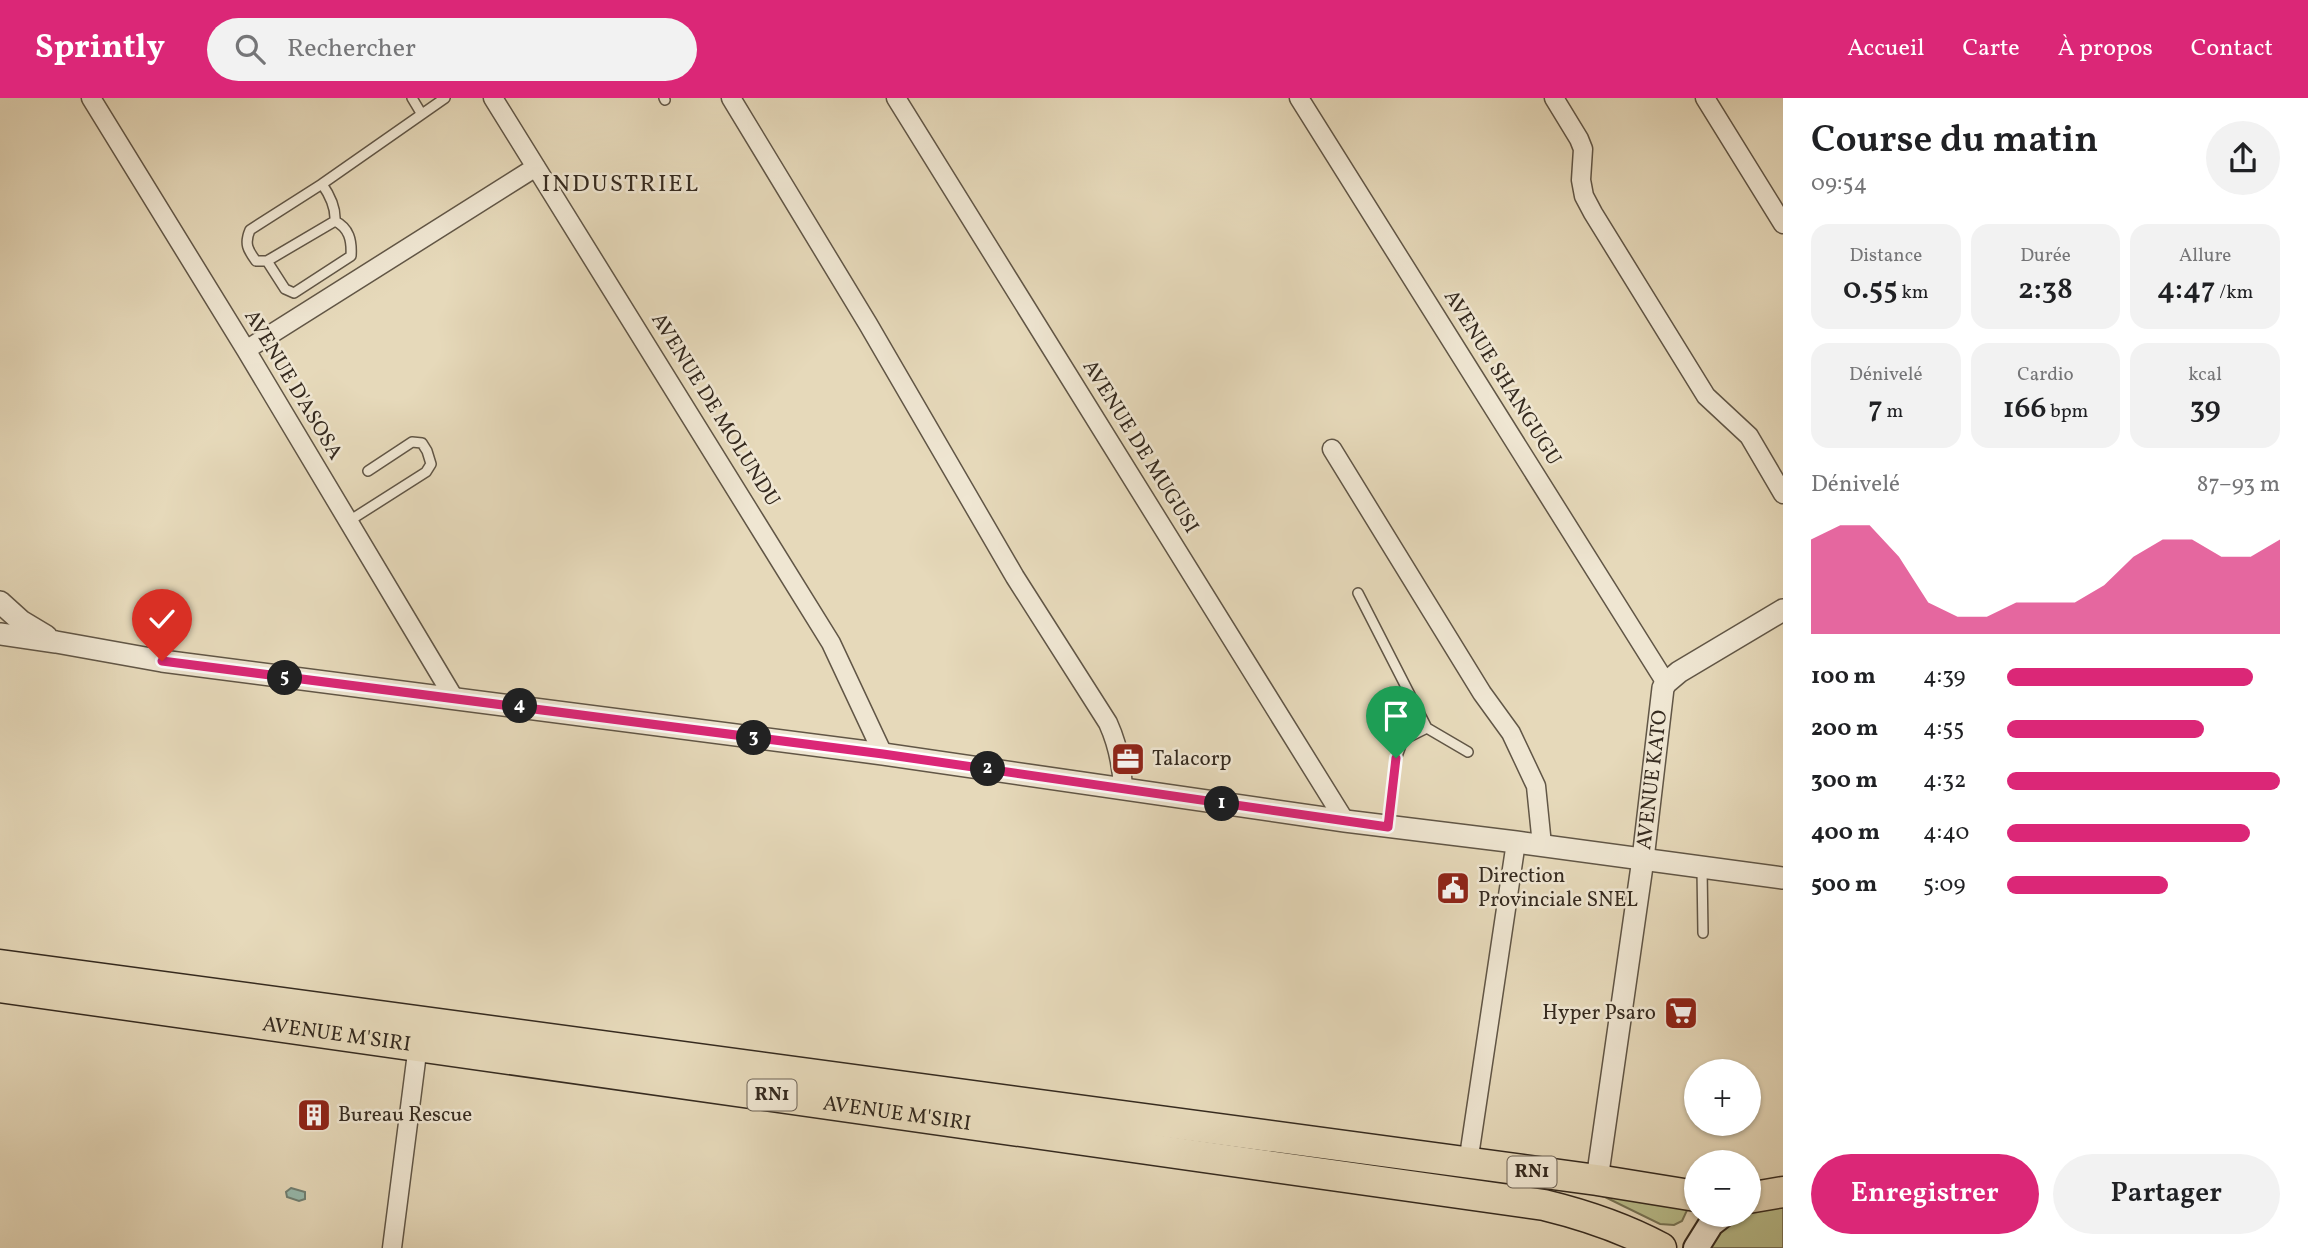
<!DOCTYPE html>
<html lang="fr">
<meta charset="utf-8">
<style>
body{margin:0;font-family:Vollkorn,serif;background:#f2f2f2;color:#202124;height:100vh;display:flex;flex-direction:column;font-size:26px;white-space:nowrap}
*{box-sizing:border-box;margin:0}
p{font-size:23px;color:#757577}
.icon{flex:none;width:38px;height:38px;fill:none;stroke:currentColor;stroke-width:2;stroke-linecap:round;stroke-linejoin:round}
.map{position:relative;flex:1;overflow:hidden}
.side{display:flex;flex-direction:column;background:#fff;width:525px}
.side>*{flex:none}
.fabs{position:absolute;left:1684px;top:961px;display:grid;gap:14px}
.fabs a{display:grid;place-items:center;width:77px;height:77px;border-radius:50%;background:#fff;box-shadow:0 2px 5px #0004;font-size:35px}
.pin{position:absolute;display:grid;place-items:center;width:60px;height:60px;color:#fff;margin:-72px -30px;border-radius:50% 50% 50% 0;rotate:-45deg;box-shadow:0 0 7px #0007}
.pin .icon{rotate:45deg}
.km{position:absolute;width:35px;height:35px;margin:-18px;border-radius:50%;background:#222;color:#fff;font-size:19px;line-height:35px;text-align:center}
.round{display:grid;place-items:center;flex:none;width:74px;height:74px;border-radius:37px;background:#f2f2f2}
.summary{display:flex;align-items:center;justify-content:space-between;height:119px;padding:0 28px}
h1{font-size:38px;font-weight:600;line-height:52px}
.stats{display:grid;grid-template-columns:repeat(3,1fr);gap:10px;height:119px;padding:7px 28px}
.stats div{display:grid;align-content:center;border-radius:18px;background:#f2f2f2;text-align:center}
.stats b{font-size:30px;font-weight:600}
.stats small{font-size:19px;font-weight:400}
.stats p{font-size:19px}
.chart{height:196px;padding:14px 28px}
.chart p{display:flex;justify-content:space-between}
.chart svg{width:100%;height:126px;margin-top:7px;fill:#db2777;opacity:.7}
.primary-button{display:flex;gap:14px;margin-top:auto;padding:14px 28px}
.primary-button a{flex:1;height:80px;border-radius:42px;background:#db2777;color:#fff;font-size:28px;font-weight:600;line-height:80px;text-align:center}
.primary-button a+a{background:#f2f2f2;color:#202124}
ul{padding:0 28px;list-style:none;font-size:23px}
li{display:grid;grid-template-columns:112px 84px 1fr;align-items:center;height:52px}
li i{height:18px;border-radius:9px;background:#db2777}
header{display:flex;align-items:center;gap:42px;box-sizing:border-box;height:98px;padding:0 35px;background:#db2777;color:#fff}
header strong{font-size:33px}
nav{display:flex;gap:38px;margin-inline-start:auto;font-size:24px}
.search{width:490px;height:63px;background:#f2f2f2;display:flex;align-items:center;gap:18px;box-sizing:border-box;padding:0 24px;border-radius:38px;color:#757577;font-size:26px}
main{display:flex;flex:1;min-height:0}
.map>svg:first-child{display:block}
.green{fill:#b9be8c;stroke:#777456;stroke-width:2}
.water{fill:#97baad;stroke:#708074;stroke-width:2}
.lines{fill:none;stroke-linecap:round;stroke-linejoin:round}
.service-casing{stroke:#615646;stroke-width:12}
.minor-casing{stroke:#615646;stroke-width:21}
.tertiary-casing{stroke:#615646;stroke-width:24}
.secondary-casing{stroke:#352a1f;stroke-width:28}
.trunk-casing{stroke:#352a1f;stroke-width:33}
.service{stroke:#efe6d2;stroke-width:9}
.minor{stroke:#efe6d2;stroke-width:18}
.tertiary{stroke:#efe6d2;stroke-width:21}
.secondary{stroke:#efe6d2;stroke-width:24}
.trunk{stroke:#e6d9ba;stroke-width:30}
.route-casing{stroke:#fff;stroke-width:14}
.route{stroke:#db2777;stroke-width:9}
.labels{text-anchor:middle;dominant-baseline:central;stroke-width:5;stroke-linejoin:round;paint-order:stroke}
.shield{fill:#efe6d2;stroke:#6d6255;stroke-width:2}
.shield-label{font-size:19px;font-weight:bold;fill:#352a1f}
.street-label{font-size:21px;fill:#352a1f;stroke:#efe6d2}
.poi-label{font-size:21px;fill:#352a1f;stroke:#efe6d2;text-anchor:start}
.quarter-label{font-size:24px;letter-spacing:2px;fill:#352a1f;stroke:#efe6d2}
</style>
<header>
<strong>Sprintly</strong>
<div class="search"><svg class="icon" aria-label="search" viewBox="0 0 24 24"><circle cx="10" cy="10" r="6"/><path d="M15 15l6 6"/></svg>Rechercher</div>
<nav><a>Accueil</a><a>Carte</a><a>À propos</a><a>Contact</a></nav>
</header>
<main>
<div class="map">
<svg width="1783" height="1150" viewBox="0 0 1783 1150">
<rect width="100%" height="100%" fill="#e6d9ba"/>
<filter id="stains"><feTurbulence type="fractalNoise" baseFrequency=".00286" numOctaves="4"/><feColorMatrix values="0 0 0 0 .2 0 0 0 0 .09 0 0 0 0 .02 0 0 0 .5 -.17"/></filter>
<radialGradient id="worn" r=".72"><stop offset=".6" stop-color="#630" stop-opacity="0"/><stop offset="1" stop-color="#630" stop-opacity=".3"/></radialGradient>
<!-- green -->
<path class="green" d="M1558,1085L1689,1108L1682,1123L1674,1127L1660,1126L1605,1099Z
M1783,1103V1150H1710L1729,1117L1748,1116V1112Z"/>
<!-- water -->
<path class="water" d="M291,1090L305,1094V1101L299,1103L287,1099L286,1094Z"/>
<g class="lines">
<!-- service casing -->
<g class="service-casing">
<path id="service" d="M412,0L421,15
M664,0L665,2
M322,86C329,96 336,109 335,123L267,163H256C248,152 244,146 250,132L322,86L445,0
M267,163L285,191L294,195L351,158C352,142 349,130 335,123
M349,423L426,374L431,366L427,353L422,345L412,344L368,373
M1358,495L1427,630
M1388,727L1396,661L1403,642L1427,630L1468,654
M1702,771L1703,835"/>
</g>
<!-- minor casing -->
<g class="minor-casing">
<path id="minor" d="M91,0L246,252L454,600
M493,0L831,545L883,656
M731,0L868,226L1015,479L1108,625C1118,647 1122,666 1123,691
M896,0L1345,723
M1299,0L1666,585
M1554,0L1579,41L1583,51L1581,82L1584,98L1593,115L1706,298L1749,338L1783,396
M1705,0L1783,126
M246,252L536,69
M1332,351L1482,595L1511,635L1536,688L1542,747
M1468,1065L1516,744
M392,1150L418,947"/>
</g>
<!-- tertiary casing -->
<g class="tertiary-casing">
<g id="tertiary">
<path d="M0,504L21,523L46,538"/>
<path d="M0,536L56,544L162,563L883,656L1345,723L1516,744L1783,780"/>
<path id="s1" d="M1597,1082L1643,761L1663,590L1666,585L1679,574L1783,512"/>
</g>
</g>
<!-- secondary casing -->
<g class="secondary-casing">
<path id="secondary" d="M1696,1150L1711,1126L1724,1116"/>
</g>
<!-- trunk casing -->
<g class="trunk-casing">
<g id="trunk">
<path d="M0,867L1597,1082L1696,1098"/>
<path id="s2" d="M0,889L1544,1107C1585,1117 1624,1130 1661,1150"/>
<path d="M1748,1100L1783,1094"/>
</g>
</g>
<!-- service -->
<use href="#service" class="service"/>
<!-- minor -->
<use href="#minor" class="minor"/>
<!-- tertiary -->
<use href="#tertiary" class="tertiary"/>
<!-- secondary -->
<use href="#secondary" class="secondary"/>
<!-- trunk -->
<use href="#trunk" class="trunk"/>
</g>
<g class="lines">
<!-- route casing -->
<g class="route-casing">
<path id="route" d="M162,563L883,656L1388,729L1396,660"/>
</g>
<!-- route -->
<use href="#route" class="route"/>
</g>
<!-- icons -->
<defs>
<g id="office-square" transform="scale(1.75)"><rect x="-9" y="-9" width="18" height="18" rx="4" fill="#8f2418" stroke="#efe6d2"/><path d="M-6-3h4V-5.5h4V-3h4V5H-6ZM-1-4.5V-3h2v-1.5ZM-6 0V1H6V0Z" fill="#fff"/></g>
<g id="civic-square" transform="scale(1.75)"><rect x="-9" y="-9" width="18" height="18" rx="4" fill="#8f2418" stroke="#efe6d2"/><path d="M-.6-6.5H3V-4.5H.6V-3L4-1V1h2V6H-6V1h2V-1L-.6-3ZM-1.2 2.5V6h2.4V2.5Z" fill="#fff"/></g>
<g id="supermarket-square" transform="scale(1.75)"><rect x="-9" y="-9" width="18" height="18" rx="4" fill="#8f2418" stroke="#efe6d2"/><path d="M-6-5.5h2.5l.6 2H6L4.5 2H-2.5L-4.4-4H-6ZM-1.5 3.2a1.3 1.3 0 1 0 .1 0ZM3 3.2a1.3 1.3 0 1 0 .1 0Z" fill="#fff"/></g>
<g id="building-square" transform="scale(1.75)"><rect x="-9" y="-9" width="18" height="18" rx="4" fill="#8f2418" stroke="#efe6d2"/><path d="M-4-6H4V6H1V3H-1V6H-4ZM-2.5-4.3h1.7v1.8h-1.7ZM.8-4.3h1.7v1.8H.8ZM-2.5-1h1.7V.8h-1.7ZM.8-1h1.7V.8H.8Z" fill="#fff"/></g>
</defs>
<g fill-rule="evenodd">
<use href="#office-square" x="1128" y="661"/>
<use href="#civic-square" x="1453" y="790"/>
<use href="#supermarket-square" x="1681" y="915"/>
<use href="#building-square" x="314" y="1017"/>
</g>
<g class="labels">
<!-- shield labels -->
<g class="shield">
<rect x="747.5" y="981.5" width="49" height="31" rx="5"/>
<rect x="1507.5" y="1058.5" width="49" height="31" rx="5"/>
</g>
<g class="shield-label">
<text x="772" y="997">RN1</text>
<text x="1532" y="1074">RN1</text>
</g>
<!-- street labels -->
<g class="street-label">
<text transform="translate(1502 280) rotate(58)">AVENUE SHANGUGU</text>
<text transform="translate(293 287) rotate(59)">AVENUE D'ASOSA</text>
<text transform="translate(715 312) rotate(58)">AVENUE DE MOLUNDU</text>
<text transform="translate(1140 349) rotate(58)">AVENUE DE MUGUSI</text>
<text stroke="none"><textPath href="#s1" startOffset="404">AVENUE KATO</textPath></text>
<text stroke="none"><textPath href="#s2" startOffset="340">AVENUE M'SIRI</textPath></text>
<text stroke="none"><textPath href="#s2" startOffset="906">AVENUE M'SIRI</textPath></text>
</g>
<!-- poi labels -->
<g class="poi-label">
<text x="1152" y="661">Talacorp</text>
<text x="1478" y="778">Direction<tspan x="1478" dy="24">Provinciale SNEL</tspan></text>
<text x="1656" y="915" text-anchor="end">Hyper Psaro</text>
<text x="338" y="1017">Bureau Rescue</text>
</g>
<!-- quarter labels -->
<g class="quarter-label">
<text x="621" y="87">INDUSTRIEL</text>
</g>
</g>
<rect width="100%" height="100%" filter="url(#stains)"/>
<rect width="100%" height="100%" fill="url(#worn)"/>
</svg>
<div class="fabs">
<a>+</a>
<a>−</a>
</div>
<div class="pin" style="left:1396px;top:660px;background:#1e9e55"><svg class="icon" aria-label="arrive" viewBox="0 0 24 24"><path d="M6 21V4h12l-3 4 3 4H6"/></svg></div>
<div class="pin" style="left:162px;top:563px;background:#d93025"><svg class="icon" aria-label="check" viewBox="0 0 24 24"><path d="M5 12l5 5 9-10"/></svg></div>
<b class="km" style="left:1222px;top:706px">1</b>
<b class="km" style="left:988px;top:671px">2</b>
<b class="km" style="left:754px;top:640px">3</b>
<b class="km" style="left:520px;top:608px">4</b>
<b class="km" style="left:285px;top:580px">5</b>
</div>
<section class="side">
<div class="summary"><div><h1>Course du matin</h1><p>09:54</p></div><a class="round"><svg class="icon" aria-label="share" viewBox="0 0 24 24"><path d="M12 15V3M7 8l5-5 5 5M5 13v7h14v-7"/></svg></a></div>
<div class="stats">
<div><p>Distance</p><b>0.55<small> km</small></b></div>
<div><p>Durée</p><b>2:38</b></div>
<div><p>Allure</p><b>4:47<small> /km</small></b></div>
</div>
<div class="stats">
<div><p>Dénivelé</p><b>7<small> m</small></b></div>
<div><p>Cardio</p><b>166<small> bpm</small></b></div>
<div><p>kcal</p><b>39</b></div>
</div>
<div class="chart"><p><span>Dénivelé</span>87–93 m</p>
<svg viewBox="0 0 160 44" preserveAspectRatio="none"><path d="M0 44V11L10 6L20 6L30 17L40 33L50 38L60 38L70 33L80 33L90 33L100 27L110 17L120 11L130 11L140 17L150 17L160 11V44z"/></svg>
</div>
<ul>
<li><b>100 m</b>4:39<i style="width:90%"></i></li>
<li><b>200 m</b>4:55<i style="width:72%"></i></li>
<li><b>300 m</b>4:32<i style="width:100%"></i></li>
<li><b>400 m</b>4:40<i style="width:89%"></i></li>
<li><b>500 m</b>5:09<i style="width:59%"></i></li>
</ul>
<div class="primary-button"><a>Enregistrer</a><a>Partager</a></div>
</section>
</main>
